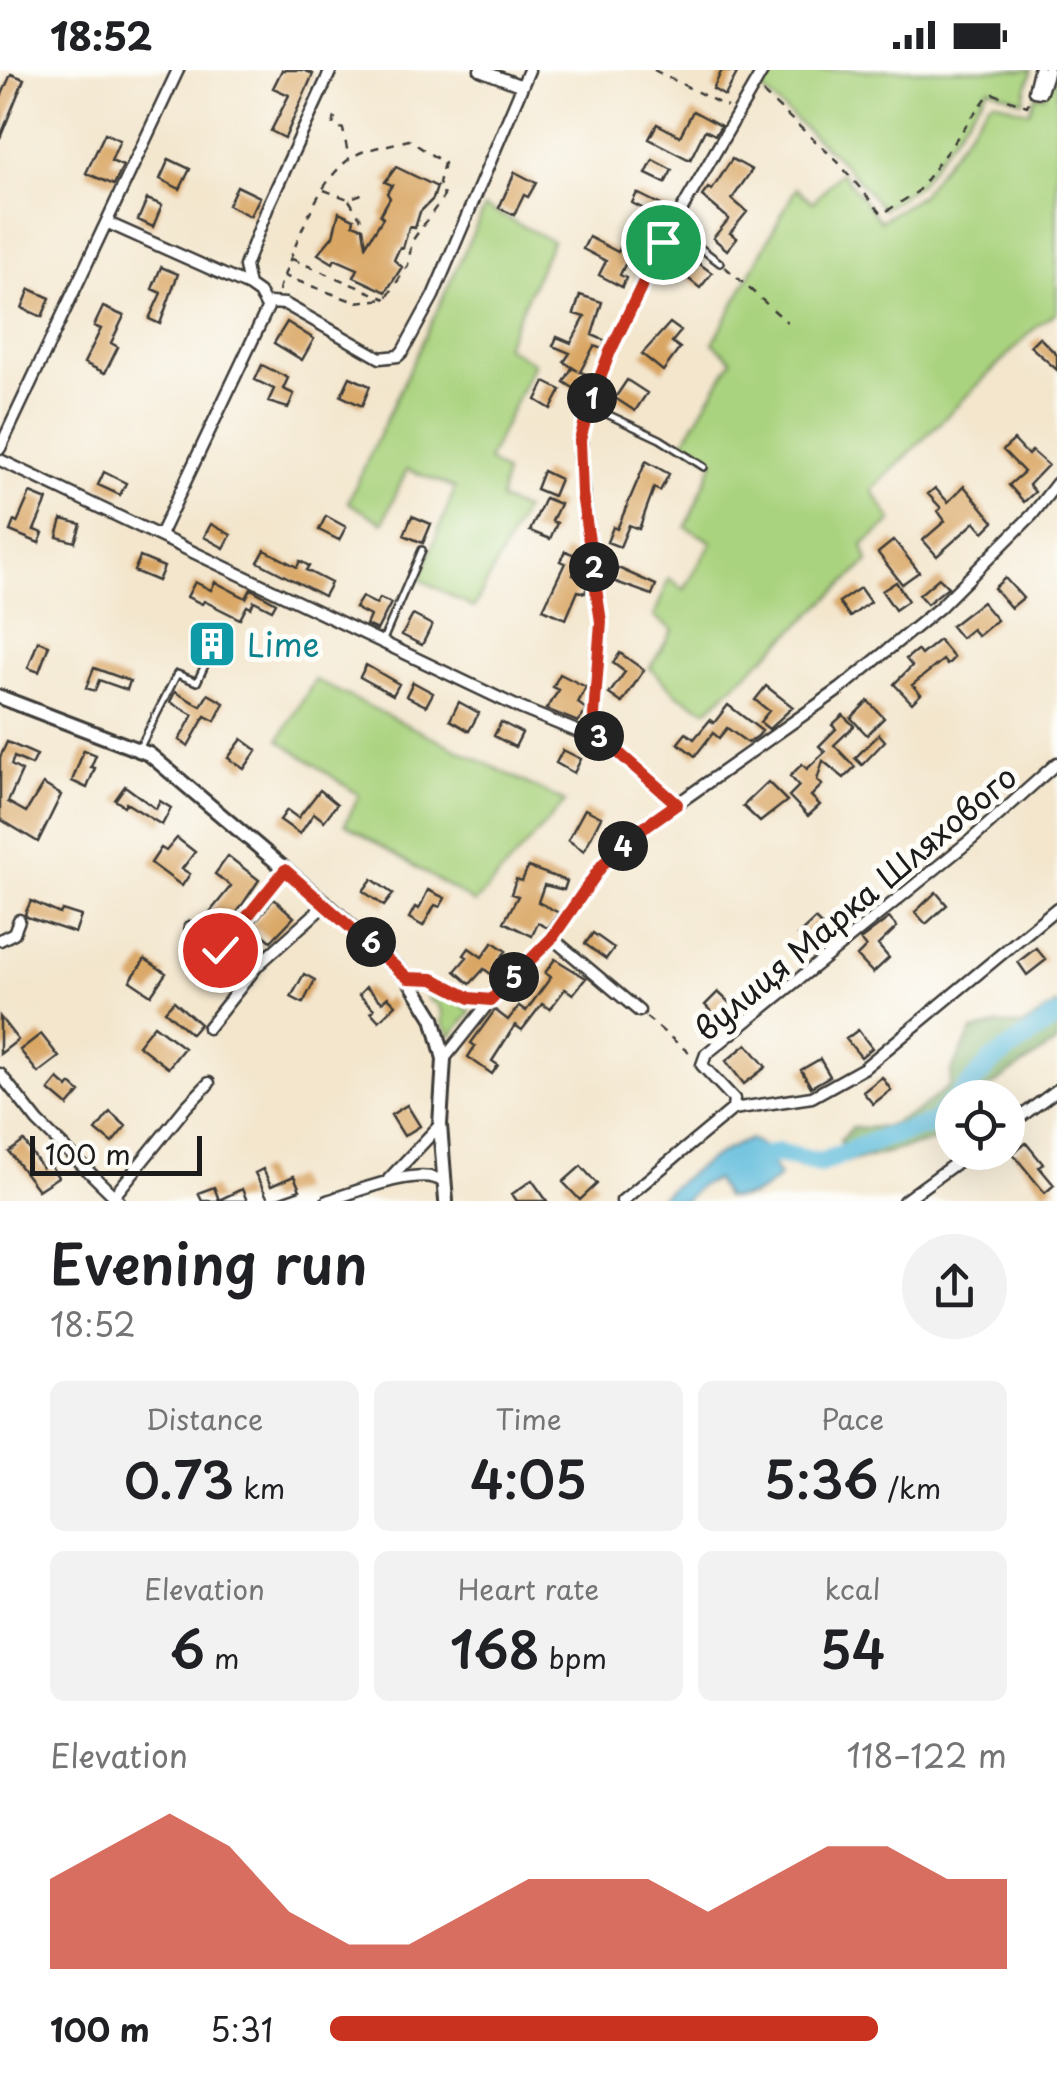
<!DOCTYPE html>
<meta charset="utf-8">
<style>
body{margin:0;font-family:"Playpen Sans",sans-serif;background:#f2f2f2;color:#202124;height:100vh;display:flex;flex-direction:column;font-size:38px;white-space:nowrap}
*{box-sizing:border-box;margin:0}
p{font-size:32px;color:#757577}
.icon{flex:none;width:55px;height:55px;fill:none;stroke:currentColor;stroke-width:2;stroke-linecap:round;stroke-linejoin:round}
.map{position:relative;height:1131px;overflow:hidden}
.side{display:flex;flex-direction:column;background:#fff;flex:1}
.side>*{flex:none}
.tools{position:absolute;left:935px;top:1010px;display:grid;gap:20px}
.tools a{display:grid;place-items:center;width:90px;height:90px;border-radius:50%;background:#fff;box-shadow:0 10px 40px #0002;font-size:50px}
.scale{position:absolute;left:30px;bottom:25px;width:172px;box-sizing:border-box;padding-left:10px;border:5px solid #1c1c1c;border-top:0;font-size:28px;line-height:35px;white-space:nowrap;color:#1c1c1c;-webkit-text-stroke:8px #fdfcf7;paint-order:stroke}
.pin{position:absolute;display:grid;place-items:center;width:85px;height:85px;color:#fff;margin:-42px;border:5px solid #fff;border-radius:50%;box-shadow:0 2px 10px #0007}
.km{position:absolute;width:50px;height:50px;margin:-25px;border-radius:50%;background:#222;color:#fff;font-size:28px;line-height:50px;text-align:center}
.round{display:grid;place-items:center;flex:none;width:105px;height:105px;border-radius:52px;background:#f2f2f2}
.headline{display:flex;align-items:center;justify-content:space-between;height:170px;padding:0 50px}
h1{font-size:55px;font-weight:600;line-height:75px}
.metrics{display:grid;grid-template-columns:repeat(3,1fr);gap:15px;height:170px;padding:10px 50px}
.metrics div{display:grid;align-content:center;border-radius:15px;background:#f2f2f2;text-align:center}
.metrics b{font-size:50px;font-weight:600}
.metrics small{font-size:28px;font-weight:400}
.metrics p{font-size:28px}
.chart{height:280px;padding:20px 50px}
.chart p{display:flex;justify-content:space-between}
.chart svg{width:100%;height:180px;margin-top:10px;fill:#c8321e;opacity:.7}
ul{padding:0 50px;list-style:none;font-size:32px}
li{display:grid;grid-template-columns:160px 120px 1fr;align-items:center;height:75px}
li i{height:25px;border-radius:12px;background:#c8321e}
.status{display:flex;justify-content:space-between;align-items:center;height:70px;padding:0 50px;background:#fff;direction:ltr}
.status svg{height:28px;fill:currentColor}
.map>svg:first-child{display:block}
.green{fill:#aad37f;stroke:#63784e;stroke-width:2.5}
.forest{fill:#87b56e;stroke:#526845;stroke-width:2.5}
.water{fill:#5ebcdc;stroke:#3d6c7c;stroke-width:2.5}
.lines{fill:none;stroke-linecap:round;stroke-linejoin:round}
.river{stroke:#5ebcdc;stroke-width:20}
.building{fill:#d9a664}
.service-casing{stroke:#3c3a37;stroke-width:10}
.minor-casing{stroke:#3c3a37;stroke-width:15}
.tertiary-casing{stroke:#3c3a37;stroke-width:18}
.path{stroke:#3c3a37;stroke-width:2.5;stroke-dasharray:8 8;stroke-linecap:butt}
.service{stroke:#fff;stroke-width:5}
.minor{stroke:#fff;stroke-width:10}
.tertiary{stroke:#fff;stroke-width:12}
.route-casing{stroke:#fff;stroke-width:20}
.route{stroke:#c8321e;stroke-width:12}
.labels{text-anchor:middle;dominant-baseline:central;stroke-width:10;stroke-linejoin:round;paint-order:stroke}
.culture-label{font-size:32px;fill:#0d838f;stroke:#fdfcf7;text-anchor:start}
.street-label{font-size:32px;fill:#1c1c1c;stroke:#fdfcf7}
</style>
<div class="status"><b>18:52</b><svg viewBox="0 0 49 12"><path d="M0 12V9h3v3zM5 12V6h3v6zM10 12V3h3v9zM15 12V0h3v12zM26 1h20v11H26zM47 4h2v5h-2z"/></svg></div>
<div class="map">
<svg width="1057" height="1131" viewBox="0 0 1057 1131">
<rect width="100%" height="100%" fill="#fdfcf7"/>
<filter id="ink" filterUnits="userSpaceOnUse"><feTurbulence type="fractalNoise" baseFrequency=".01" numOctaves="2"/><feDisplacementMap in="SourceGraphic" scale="20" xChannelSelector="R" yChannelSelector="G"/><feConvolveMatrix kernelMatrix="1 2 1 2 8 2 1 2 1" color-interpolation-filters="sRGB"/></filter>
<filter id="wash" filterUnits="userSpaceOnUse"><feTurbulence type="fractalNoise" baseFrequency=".0048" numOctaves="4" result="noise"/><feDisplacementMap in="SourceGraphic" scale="40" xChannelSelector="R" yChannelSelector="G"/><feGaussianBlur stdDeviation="2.25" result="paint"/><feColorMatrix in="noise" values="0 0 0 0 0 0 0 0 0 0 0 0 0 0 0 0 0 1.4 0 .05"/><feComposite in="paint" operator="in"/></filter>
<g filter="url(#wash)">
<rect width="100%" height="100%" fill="#f3e6cd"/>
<!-- green -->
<path class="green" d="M771,0H1032L1023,31L989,18L919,114L883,139L839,89L761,19Z
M1054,0H1057V242L1037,256L872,420L892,451L863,475L868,492L707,640L678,625L650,598L673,560L654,547L669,508L684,520L712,472L686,457L714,391L684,371L732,290L713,273L796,118L813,132L841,102L880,151L920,126L989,33L994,30L1029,42L1035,26L1045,25Z
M485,137L552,171L505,276L534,293L488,390L505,403L500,430L524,440L474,538L420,509L455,418L407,399L383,453L348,432Z
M315,610L565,732L475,833L345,754L359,725L279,670Z
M439,917L471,942L451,966L442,952L443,944L437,933L430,931L423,918Z"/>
<!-- forest -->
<path class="forest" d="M1057,934V972L975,1027L952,1028V1051L934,1071L848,1092L840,1070L852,1058L885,1057L916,1042L950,1016L951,1002L972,961L999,954L1023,956Z"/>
<!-- water -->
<path class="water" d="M751,1069L762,1076L779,1107C764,1122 746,1131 725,1127L715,1110L699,1116L685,1131H656C685,1106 714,1082 751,1069Z"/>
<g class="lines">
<!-- river -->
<path class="river" d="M958,1028L991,992L1057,946
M745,1092L778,1083L820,1093L883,1068L934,1053L952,1033"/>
</g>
<g id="blocks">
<!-- building -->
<path class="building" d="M282,0H304L313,4L285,68L271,61L289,25L273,18Z
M722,0L737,3L725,26L713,19Z
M11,4L24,9L0,68V29Z
M693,41L721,56L715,65L705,60L690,90L649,69L657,54L680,66Z
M105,63L120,70L111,91L123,96L114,115L86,103Z
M169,89L190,99L180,119L160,109Z
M732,89L752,100L732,129L747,142L730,163L737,168L727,180L713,168L729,149L702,126L708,118L712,120Z
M653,90L672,100L665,113L646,104Z
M396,97L437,117L433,129L420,142L415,158L409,157L403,178L400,177L394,190L402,197L386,222L354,207L358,199L335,189L333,193L318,184L333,166L339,142L354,149L353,154L363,158L366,175L383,148L380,145L390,128L387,123L392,115L385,112Z
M515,102L536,113L528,127L524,125L514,145L499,138Z
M237,116L260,127L250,146L228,135Z
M637,123L671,140L666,150L632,133Z
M147,129L162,135L153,157L138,150Z
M589,167L618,182L625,169L635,174L620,205L626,208L622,217L599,205L606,191L583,179Z
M689,186L712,203L700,218L685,206L690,200L683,195Z
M161,197L178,204L160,254L149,249L161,223L152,219Z
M30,219L50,228L42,247L22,238Z
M580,225L602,232L592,265L606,271L602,279L594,276L580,302L592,306L588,315L580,312L575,319L564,312L572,298L578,301L564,292L570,283L553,276L557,267L571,273L585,247L574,244Z
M103,237L124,246L111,273L118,277L105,303L84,293L101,259L94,256Z
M287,252L314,269L302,290L274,273Z
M670,253L681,261L672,272L680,278L663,301L642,284Z
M1039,267L1057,285V300L1030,276Z
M262,295L288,308L283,319L294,324L288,338L268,332L274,319L255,310Z
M350,307L370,316L362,336L341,326Z
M627,310L647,323L635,341L615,328Z
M545,312L561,320L551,339L536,330Z
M1014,370L1028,385L1032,381L1048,395L1029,415L1035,422L1024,432L1009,415L1024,402L1003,380Z
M646,391L669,404L660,421L654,418L639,459L629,455L620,477L607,472L613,457L617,459Z
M543,401L560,409L553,426L536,419Z
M104,402L126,413L120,425L98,415Z
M964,416L994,452L984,462L975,452L937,486L923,470L945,451L938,441L941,438L928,424L935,418L948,432Z
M30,423L47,430L34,460L43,463L39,473L10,461L14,451L17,453Z
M545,428L560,434L552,451L557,453L550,469L530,461Z
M326,446L346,457L339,470L319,460Z
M412,446L431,454L423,473L404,465Z
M62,449L81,454L75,472L57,467Z
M211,454L231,465L224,478L204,467Z
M894,470L919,502L902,514L878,483Z
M265,480L297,497L300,491L309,496L306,500L331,513L324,526L258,492Z
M565,481L580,487L573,505L587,511V517L585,523L578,521L566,549L543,539L565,493L560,491Z
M140,487L164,497L158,511L134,501Z
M618,498L656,515L652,525L613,511Z
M939,508L948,517L927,534L919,525Z
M1005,508L1023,528L1011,538L994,518Z
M195,512L211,520L215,512L246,528L251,519L276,533L272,540L254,531L251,538L247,536L240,549L204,531L202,534L187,527Z
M896,512L908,531L895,540L882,521Z
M860,518L870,532L850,547L839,532Z
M362,527L376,534L380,528L391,533L377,560L366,555L370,546L355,538Z
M982,532L997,550L978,566L972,559L961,568L951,556Z
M413,545L432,555L422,575L402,565Z
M202,556L226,572L216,588L198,577L202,570L196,566Z
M939,570L954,588L947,595L943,590L912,615L921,624L912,633L894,614L912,596L906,589L917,580L921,585Z
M38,571L49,575L39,602L28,598Z
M620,583L644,600L622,633L609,624L625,602L613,593Z
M366,595L399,614L393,625L360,607Z
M94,598L130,611L127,620L99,610L95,621L86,618Z
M560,604L586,617L578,633L586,639L585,643L578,652L546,639L559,620L553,617Z
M413,612L433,623L426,636L406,626Z
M766,616L793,637L769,659L760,652L769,641L755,630Z
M175,622L201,636L208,624L224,633L215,651L205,646L188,676L179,670L193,645L170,632Z
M868,631L884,648L867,665L851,648Z
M459,632L479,643L469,661L450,650Z
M728,635L762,661L758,666L748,673L727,658L719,668L713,663L695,686L678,673L686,663L694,669L710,650L714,653Z
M843,645L854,656L834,675L855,697L844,708L823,691L817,710L822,715L811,726L820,735L808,746L789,726L799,716L790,706L802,694L807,699L825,682L819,676L836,659L832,655Z
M501,652L522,663L515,677L494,666Z
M879,664L885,671L862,695L855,688Z
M242,669L257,680L244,699L228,688Z
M7,672L37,685L32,695L14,687L11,695L22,701L8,732L26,742L43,714L61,725L38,772L0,749V687Z
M84,680L96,685L91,697L95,698L87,718L72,711Z
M563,680L581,689L574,703L556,693Z
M768,712L787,731L760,752L743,736Z
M125,716L156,739L160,731L171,738L162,755L126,733L124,736L115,730Z
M320,720L337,734L324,751L314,743L300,764L280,750L287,740L298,748Z
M585,739L601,747L584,781L568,770Z
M177,768L195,782L182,799L190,804L182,816L151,793L161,778L166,781Z
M228,786L259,810L228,856L210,842L231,816L215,804Z
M528,797L567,811L564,820L544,815L538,832L559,843L548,858L538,853L532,866L504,852L518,826L511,824L516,809L522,811Z
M372,809L393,824L384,836L363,821Z
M428,820L445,828L440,837L435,835L423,856L409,848L415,837L419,839Z
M936,822L947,835L926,854L915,842Z
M274,829L294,847L271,871L252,855Z
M31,831L60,844L62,840L81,846L75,863L27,847L25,844Z
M889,848L897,857L878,875L889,888L873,903L857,886L866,877L860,870Z
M815,849L827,861L810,878L798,865Z
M593,863L614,878L606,889L585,874Z
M493,872L506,881L495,896L505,903L499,910L484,899L470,914L455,901L467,887L464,885L469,878L482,887Z
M1036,878L1046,890L1027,905L1018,892Z
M145,889L166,903L151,925L130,911Z
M555,889L586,908L573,924L565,919L550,939L542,934L522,960L515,955L492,991L498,995L492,1004L468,987L475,976L471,973L495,940L508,950L519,936L526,941L551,907L545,903Z
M304,904L315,910L303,933L291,927Z
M366,917L382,932L388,927L396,935L379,951L371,942L374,939L359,925Z
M718,922L735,938L721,952L705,935Z
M174,931L200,954L191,964L165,941Z
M0,947L18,970L0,984Z
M154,955L184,978L168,998L138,975Z
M858,960L872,978L861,987L846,969Z
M41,964L59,987L38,1003L20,980Z
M747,974L766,997L744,1014L726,991Z
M820,989L830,1006L811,1017L801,1000Z
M882,1007L891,1020L873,1034L863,1022Z
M58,1009L68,1018L71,1014L80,1022L68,1036L49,1020Z
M407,1035L420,1056L404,1066L391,1045Z
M110,1042L126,1056L112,1073L96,1060Z
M24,1071L42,1098L49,1093L58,1107L38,1120L9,1082Z
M1026,1073L1043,1094L1039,1097L1054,1115L1045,1123L1013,1084Z
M581,1096L597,1114L580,1130L563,1112Z
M263,1099L271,1116L294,1106L300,1120L269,1131L255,1103Z
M532,1110L547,1131H517L512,1124Z
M214,1117L219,1130L242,1119L247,1131H202L198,1123Z"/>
</g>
</g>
<g filter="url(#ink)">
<use href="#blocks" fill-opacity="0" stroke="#3c3a37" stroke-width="2.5"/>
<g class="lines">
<!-- service casing -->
<g class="service-casing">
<path id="service" d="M674,158L720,193
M592,337L660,369L704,397
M383,570L422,480
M140,677L177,604L197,612L205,595"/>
</g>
<!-- minor casing -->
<g class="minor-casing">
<path id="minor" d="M480,0L522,16
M1034,21L1041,22L1048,0
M1034,21L1039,0
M108,153L249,216
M267,237L259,223L249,216L245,196L269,134L331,0
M0,378L178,0
M0,390L520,638L601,671
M160,465L270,233L285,234L380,288L398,286L403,281L433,226L529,0
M677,734L600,668L593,655L601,552L579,388L584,353L609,284L663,172L763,0
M190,857L220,879L285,800
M552,868L639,941
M0,870L14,863L19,850
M408,908L433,909L470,927L491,930L444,989
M491,930L552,868L603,794L643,758L840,619L939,538L1032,445L1057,413
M208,958L258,895L326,834
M0,1004L38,1052L119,1131
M733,1039L812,1027L864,998L1057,838
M1008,1056L1057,1020
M389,1109L440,1055
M114,1126L186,1037L209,1013
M327,1131C353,1123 422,1094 443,1112
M622,1131L733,1039L734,1029L702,995L706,984L972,769L1057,693
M904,1131L971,1082"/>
</g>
<!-- tertiary casing -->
<g class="tertiary-casing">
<path id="tertiary" d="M0,627L149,684L326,834L408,908L433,948L444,989L440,1055L446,1131"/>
</g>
<!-- path -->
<path class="path" d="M654,0L727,37
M763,23L837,91L882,144L917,122L987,27L994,24L1027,36L1029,32
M335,47L333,55L343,59L349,89
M324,120L348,129L367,122
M349,130L361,149
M292,189L386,229
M725,197L787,252
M279,221L280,216C296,176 319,99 362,82C377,77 393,74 409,70L444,93L439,113L444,126L412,171L408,195L386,229L355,232L284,206
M646,947L694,987"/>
<!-- service -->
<use href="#service" class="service"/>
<!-- minor -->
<use href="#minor" class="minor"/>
<!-- tertiary -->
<use href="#tertiary" class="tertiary"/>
</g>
</g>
<g class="lines" filter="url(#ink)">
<!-- route casing -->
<g class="route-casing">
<path id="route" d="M220,880L285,800L408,908L433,909L470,928L491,930L552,868L603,794L643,758L677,734L595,662L594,645L601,552L582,424L580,370L589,336L609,284L663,172"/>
</g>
<!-- route -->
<use href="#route" class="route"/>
</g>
<!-- icons -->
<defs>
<g id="building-square" transform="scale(2.5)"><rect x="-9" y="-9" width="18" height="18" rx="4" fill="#0f9aa8" stroke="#fdfcf7"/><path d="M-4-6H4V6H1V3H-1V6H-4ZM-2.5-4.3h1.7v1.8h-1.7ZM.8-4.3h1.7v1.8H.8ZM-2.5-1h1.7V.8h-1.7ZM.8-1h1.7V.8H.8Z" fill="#fff"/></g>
</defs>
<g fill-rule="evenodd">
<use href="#building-square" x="212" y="574"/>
</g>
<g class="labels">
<!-- culture labels -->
<g class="culture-label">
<text x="247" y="574">Lime</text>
</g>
<!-- street labels -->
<g class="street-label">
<text transform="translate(855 832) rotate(-40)">вулиця Марка Шляхового</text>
</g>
</g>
</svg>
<div class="tools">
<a><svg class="icon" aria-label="locate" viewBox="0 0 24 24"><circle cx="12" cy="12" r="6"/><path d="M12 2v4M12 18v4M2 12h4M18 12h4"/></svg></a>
</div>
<div class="scale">100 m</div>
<div class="pin" style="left:663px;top:172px;background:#1e9e55"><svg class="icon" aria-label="arrive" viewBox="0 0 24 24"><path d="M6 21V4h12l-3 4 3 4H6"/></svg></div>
<div class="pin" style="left:220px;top:880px;background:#d93025"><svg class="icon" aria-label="check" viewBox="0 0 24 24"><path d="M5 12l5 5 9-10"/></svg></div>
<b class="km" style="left:592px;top:328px">1</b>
<b class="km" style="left:594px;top:497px">2</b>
<b class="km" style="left:599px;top:666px">3</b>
<b class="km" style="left:623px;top:776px">4</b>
<b class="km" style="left:514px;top:907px">5</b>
<b class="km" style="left:371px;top:872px">6</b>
</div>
<section class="side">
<div class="headline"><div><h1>Evening run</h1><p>18:52</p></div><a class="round"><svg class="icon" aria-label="share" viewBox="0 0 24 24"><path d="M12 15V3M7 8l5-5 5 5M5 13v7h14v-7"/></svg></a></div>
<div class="metrics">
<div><p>Distance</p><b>0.73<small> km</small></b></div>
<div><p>Time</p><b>4:05</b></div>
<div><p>Pace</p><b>5:36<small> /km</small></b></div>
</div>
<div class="metrics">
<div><p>Elevation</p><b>6<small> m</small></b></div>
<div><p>Heart rate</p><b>168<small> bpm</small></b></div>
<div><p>kcal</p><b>54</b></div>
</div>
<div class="chart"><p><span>Elevation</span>118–122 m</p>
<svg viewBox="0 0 160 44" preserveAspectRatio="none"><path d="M0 44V22L10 14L20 6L30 14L40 30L50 38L60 38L70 30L80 22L90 22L100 22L110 30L120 22L130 14L140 14L150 22L160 22V44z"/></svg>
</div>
<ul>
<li><b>100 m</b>5:31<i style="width:81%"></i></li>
</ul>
</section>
